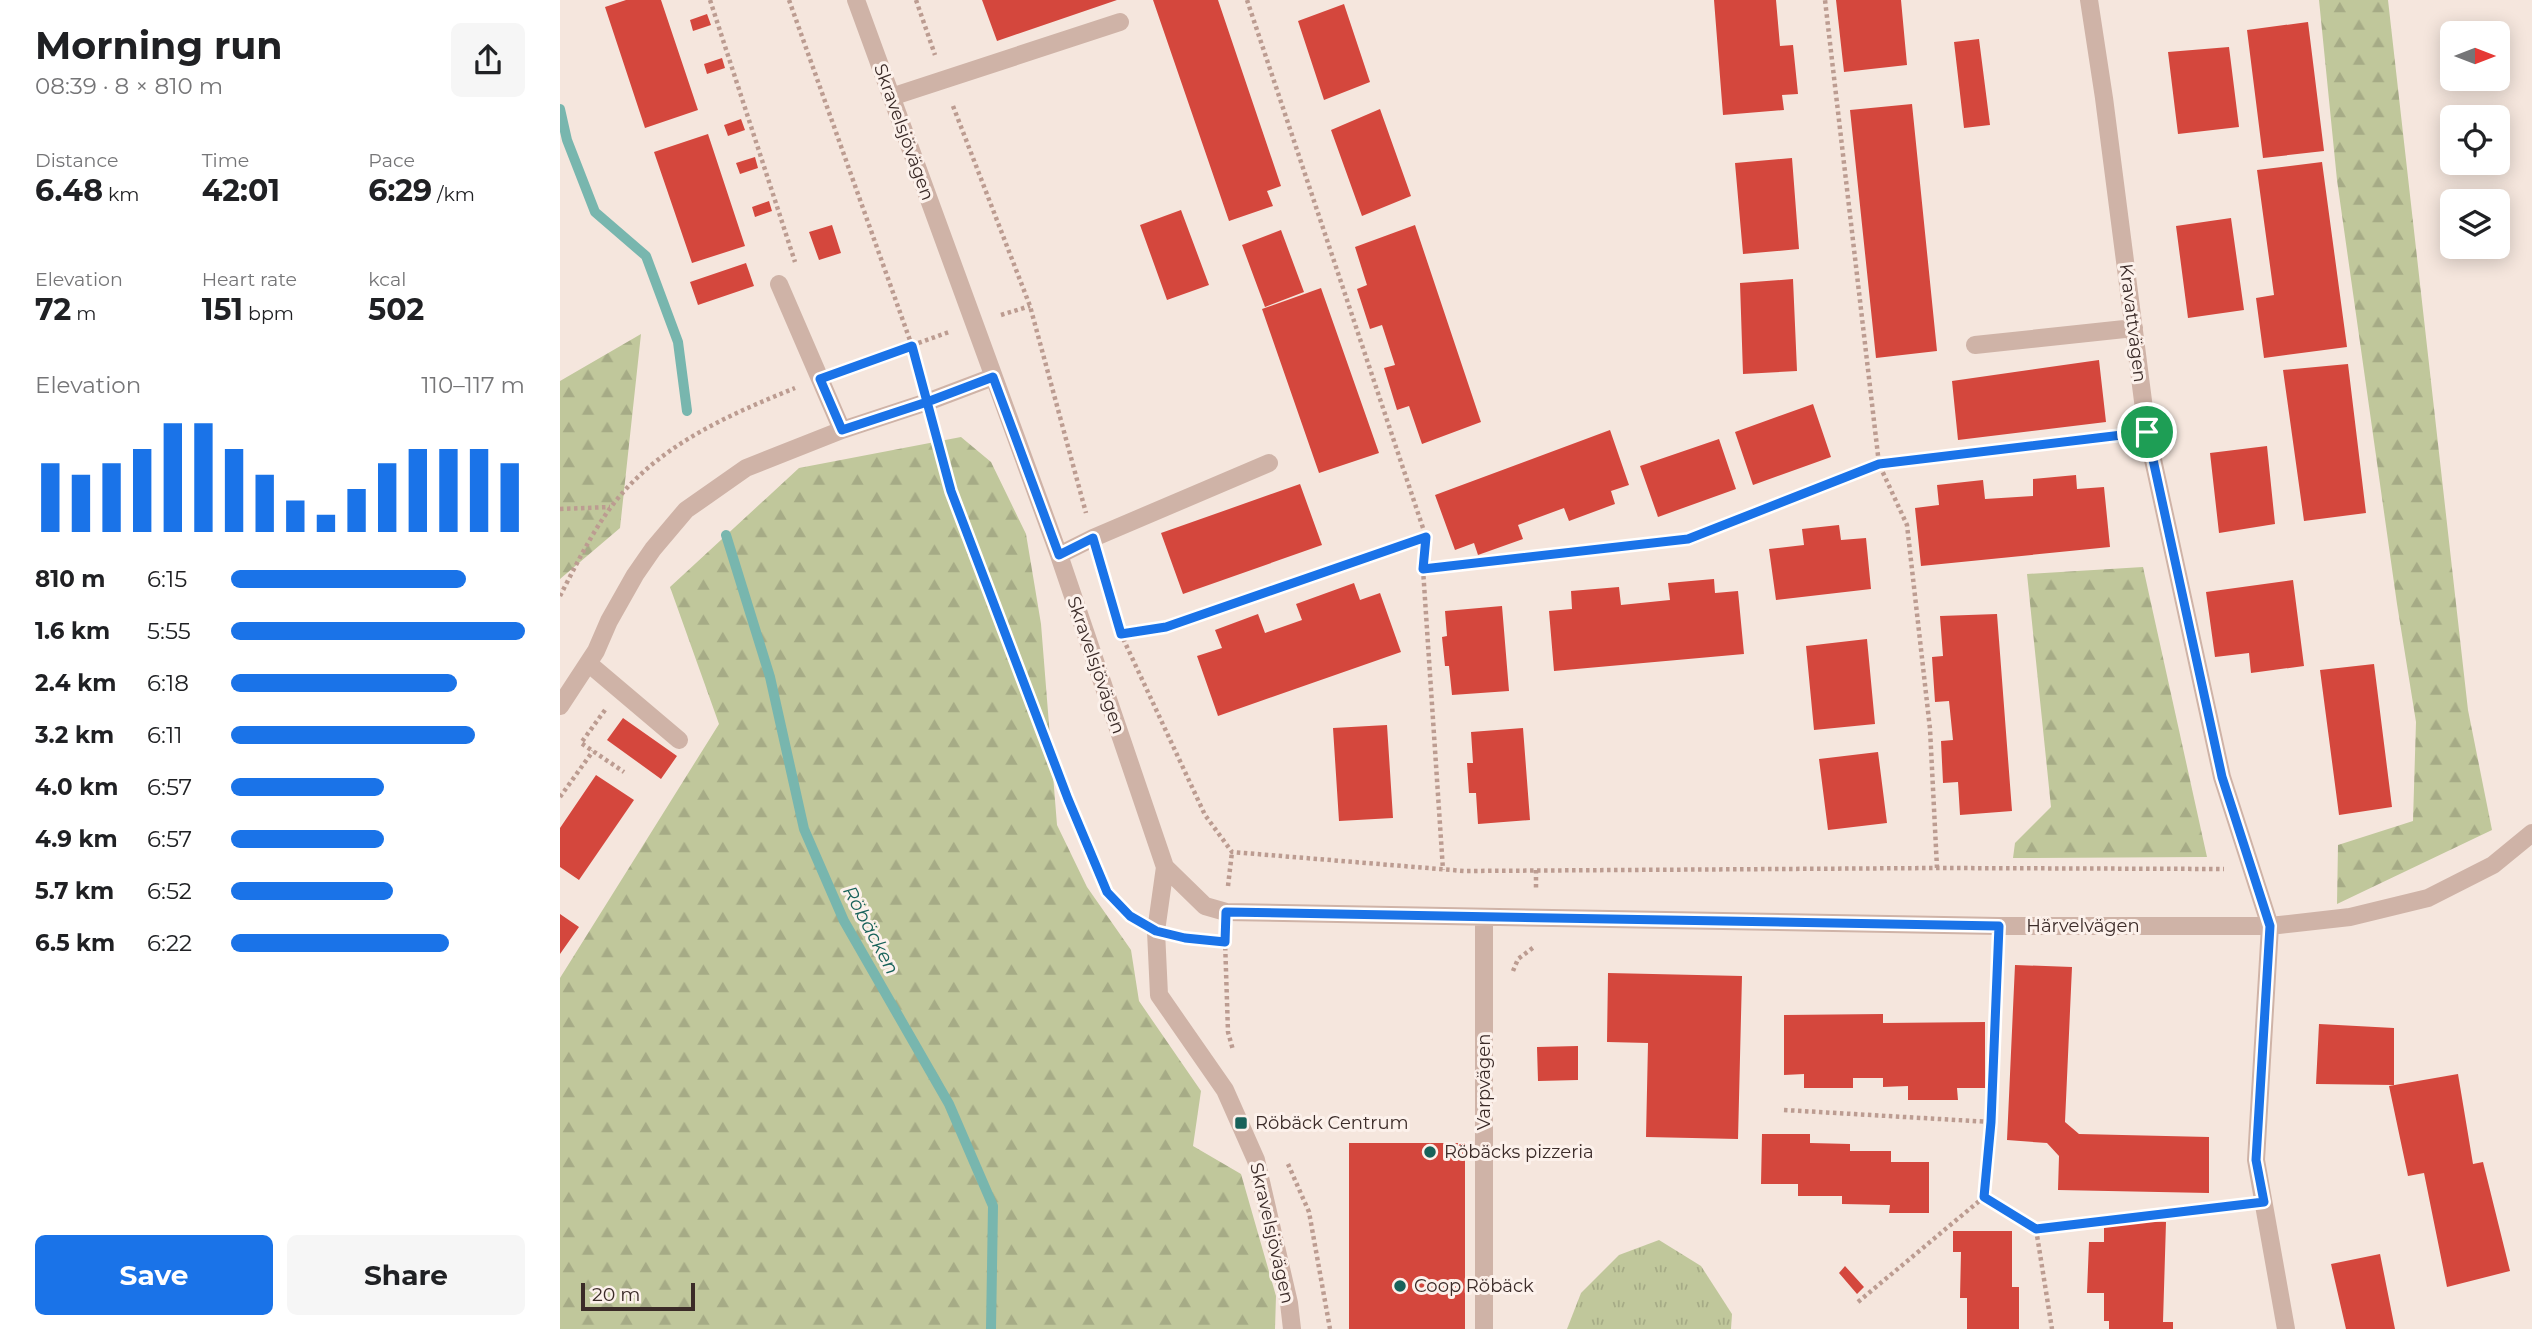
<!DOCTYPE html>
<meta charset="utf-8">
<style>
body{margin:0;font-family:Montserrat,sans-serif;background:#f6f6f6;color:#202124;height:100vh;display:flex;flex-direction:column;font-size:26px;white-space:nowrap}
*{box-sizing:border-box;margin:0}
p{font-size:23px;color:#757577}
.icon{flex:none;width:38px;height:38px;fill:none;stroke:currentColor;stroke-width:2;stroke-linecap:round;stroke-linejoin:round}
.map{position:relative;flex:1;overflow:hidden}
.sheet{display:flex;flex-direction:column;background:#fff;width:560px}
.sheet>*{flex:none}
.needle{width:46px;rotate:90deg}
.tools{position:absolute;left:1880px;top:21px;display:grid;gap:14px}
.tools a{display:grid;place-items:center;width:70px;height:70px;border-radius:10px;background:#fff;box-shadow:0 4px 18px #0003;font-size:35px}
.scale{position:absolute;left:21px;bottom:18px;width:114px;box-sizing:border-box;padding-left:7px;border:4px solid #3b2b28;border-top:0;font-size:19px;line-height:24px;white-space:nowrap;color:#3b2b28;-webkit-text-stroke:5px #fcf1eb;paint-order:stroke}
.pin{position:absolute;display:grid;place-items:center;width:60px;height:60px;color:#fff;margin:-30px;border:4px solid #fff;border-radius:50%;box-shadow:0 2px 7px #0007}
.round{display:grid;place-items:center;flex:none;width:74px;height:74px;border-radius:10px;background:#f6f6f6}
.summary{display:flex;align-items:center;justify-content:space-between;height:119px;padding:0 35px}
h1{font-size:38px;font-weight:700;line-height:52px}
.figures{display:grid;grid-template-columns:repeat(3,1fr);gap:10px;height:119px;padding:7px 35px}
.figures div{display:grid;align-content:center}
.figures b{font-size:30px;font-weight:700}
.figures small{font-size:19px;font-weight:400}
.figures p{font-size:19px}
.chart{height:196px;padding:14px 35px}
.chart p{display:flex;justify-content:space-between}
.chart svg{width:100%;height:126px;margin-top:7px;stroke:#1a73e8;stroke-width:6}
.action{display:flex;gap:14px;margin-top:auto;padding:14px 35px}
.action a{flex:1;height:80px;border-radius:10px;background:#1a73e8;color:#fff;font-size:28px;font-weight:700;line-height:80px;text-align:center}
.action a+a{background:#f6f6f6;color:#202124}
ul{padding:0 35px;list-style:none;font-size:23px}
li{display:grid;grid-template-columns:112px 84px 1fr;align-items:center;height:52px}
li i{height:18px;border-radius:9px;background:#1a73e8}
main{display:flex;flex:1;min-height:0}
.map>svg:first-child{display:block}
.forest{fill:url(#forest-firs)}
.park{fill:url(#park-tufts)}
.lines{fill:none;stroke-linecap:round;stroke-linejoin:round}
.stream{stroke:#78b6ae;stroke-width:10}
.building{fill:#d4473d}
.path{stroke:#bc9c91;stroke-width:4.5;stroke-dasharray:3.5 3.5;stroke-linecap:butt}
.minor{stroke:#cfb3a7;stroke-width:18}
.route-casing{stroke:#fff;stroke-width:14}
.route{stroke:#1a73e8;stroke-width:9}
.poi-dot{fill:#18625a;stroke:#fcf1eb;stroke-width:2.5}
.labels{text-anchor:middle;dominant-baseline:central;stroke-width:6;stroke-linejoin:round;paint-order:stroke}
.street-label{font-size:18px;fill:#3b2b28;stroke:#fcf1eb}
.poi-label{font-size:18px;fill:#3b2b28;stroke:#fcf1eb;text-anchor:start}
.water-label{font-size:19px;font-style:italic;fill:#18625a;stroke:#fcf1eb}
</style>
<main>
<section class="sheet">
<div class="summary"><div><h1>Morning run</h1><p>08:39 · 8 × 810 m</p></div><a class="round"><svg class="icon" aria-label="share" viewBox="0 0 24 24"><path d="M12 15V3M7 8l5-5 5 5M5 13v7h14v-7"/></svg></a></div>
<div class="figures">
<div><p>Distance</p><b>6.48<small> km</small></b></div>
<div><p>Time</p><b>42:01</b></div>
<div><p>Pace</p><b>6:29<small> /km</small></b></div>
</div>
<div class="figures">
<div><p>Elevation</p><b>72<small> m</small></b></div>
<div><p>Heart rate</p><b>151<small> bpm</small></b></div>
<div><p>kcal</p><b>502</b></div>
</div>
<div class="chart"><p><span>Elevation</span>110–117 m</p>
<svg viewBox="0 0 160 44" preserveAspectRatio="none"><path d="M5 44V20M15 44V24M25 44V20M35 44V15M45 44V6M55 44V6M65 44V15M75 44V24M85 44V33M95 44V38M105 44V29M115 44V20M125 44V15M135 44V15M145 44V15M155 44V20"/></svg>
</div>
<ul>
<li><b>810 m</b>6:15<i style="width:80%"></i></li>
<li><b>1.6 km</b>5:55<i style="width:100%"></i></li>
<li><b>2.4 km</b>6:18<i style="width:77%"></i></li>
<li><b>3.2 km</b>6:11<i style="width:83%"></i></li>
<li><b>4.0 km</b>6:57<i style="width:52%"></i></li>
<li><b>4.9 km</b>6:57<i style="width:52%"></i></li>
<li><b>5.7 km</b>6:52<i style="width:55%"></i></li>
<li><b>6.5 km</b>6:22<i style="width:74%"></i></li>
</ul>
<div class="action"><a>Save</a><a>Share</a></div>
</section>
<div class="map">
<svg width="1972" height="1329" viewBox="0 0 1972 1329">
<defs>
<pattern id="forest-firs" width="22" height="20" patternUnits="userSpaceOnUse" patternTransform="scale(1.75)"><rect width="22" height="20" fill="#c0c79b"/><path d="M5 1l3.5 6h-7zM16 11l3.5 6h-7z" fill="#a6ab86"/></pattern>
<pattern id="park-tufts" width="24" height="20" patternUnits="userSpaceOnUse" patternTransform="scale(1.75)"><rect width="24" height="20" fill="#c0c79b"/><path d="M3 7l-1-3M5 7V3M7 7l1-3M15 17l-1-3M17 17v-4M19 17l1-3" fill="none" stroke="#a6ab86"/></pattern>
</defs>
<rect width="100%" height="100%" fill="#f5e6dd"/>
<!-- forest -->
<path class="forest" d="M1759,0H1828L1908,710L1932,830L1777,904L1778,845L1853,821L1856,722L1837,604L1777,180Z
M81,334L60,528L0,579V381Z
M401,437L431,462L466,534L481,624L497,825L527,887L571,950L579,1001L641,1091L633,1146L681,1174L716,1296L715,1329H0V978L159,724L110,587L239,468Z
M1583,567L1647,857L1453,858L1455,843L1491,807L1467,574Z"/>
<!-- park -->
<path class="park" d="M1099,1240L1141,1266L1172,1314L1171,1329H1007L1021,1293L1059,1255Z"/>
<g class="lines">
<!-- stream -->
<path class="stream" d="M0,109L7,140L35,212L86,256L118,342L127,411
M166,535L210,677L244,829L284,921L389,1104L433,1206L431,1329"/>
</g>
<!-- building -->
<path class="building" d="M66,0H101L138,110L85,128L45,7Z
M422,0H557L437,41Z
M593,0H658L721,186L707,191L713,206L669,221Z
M1154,0H1216L1220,46L1233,45L1238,94L1222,95L1224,110L1163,115Z
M1276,0H1341L1347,65L1284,72Z
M784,4L810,82L764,100L738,21Z
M147,14L151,25L133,31L130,20Z
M1748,22L1764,151L1703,158L1687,30Z
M1419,39L1430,125L1404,128L1394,42Z
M1669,47L1679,127L1618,134L1608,52Z
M162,58L165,68L147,74L144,64Z
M1352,104L1377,351L1316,358L1290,110Z
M820,109L851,196L802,216L771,130Z
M181,119L185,130L168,136L164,125Z
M148,134L185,246L132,263L94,152Z
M195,157L198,168L180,174L176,163Z
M1232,158L1239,249L1183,254L1175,163Z
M1762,162L1787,347L1704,358L1696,298L1714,295L1697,170Z
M209,201L212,211L195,217L192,207Z
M621,210L649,285L607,300L580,225Z
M1671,218L1684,310L1628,318L1616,226Z
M272,225L281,253L259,260L249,232Z
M855,225L921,422L862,444L849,406L837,410L824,368L835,365L822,325L810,329L797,289L807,285L795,247Z
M721,230L744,292L705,307L682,245Z
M186,263L194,286L138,305L130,282Z
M1233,279L1237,371L1183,374L1180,283Z
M761,288L819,453L759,473L702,309Z
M1539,360L1546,422L1398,440L1392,381Z
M1788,364L1806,513L1744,521L1723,370Z
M1253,404L1271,457L1193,485L1175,432Z
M1050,430L1069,485L1051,491L1055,504L1009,521L1004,508L958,525L963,539L918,555L914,543L895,550L875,495Z
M1159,439L1176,489L1098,517L1080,466Z
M1707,446L1715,524L1659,533L1650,453Z
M1516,475L1517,489L1544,487L1550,547L1361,566L1355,508L1379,505L1377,485L1423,480L1425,499L1473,496V479Z
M740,484L762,545L623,594L601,533Z
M1279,525L1281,540L1306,538L1311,589L1216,600L1209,549L1244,545L1242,529Z
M1154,579L1155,593L1178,591L1184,654L994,671L989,611L1012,609L1011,591L1059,587L1061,605L1110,600L1108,583Z
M1733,580L1744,666L1691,673L1689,653L1655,657L1646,592Z
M794,583L800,600L820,593L841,652L658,716L637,656L662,648L655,630L698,614L705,633L742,620L736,604Z
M942,606L949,691L892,695L889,666H885L882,637L887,636L885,611Z
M1437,614L1452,811L1400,815L1398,782L1383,783L1381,741L1393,740L1389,701L1375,702L1372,657L1383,656L1380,616Z
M1307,639L1315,724L1254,730L1246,646Z
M1814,664L1832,807L1779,815L1760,670Z
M63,718L117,756L101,779L47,740Z
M827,725L833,818L779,821L773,728Z
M963,728L970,820L918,824L916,793H909L907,763H913L911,732Z
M1318,752L1327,823L1268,830L1259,759Z
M36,775L74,800L19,880L0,867V828Z
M0,914L19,927L0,954Z
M1455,965L1512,967L1505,1122L1519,1134L1649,1137V1193L1498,1190L1499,1156L1487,1143L1447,1140Z
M1048,973L1182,976L1178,1139L1086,1137L1088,1043L1047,1042Z
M1323,1014V1023L1425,1022V1088H1397L1398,1100H1348V1086L1323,1087V1078H1293V1088H1244V1074L1224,1075V1015Z
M1759,1024L1834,1028V1085L1756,1084Z
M1018,1046V1080L978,1081L977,1047Z
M1898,1074L1913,1164L1923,1162L1950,1271L1887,1287L1864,1173L1848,1176L1829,1086Z
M1202,1134H1250V1143L1290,1144V1151H1331V1162H1369V1213H1329L1330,1205L1282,1204V1196H1238V1184H1201Z
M789,1143H905V1329H789Z
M1544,1220L1606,1222L1603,1322H1613V1329H1549V1321H1544V1293H1527L1529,1242H1544Z
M1393,1231H1452V1287H1459V1329H1407V1298H1400L1401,1252H1393Z
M1820,1254L1835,1329H1786L1771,1264Z
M1285,1266L1304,1287L1297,1294L1279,1273Z"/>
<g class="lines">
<!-- path -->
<path class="path" d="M150,0L235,262
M229,0L352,346L360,376
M356,0L375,55
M687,0L866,537
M393,106L470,306L526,513
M441,315L470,306
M286,369L389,332
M374,428L391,491L508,798L547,892L571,917
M0,509L50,507
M541,565L561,634L645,815L672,852L904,871L1377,868L1664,869
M863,569L883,870
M0,596C15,567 31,534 51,507C97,446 166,416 235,388
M561,634L606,627L866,537L863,569L1128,539L1319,464L1265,0
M45,710L21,743L64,772
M0,797L33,751
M1377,868L1370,729L1347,525L1319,464L1559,436
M976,870V890
M668,886L672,852
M624,938L654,941
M665,940L668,1032L673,1050
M1438,951L1431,1122L1424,1197L1476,1229L1492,1329
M953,971L958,959L974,947
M1224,1110L1431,1122
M728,1164L749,1212L770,1329
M1476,1229L1675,1206
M1298,1302L1424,1197"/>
<!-- minor -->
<path class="minor" d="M296,0L499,555L605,867L596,931L599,995L665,1090L696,1160L729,1303L732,1329
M1529,0L1544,98L1587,432L1662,777L1710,926L1696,1160L1726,1329
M331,97L560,22
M219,284L282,430
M1415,345L1574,328
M499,555L533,538L709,463
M28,663L119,740
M0,706L36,651L49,621L75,575L93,549L126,510L186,468L282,430L367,402L433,377
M605,867L645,906L666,912L1439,926H1710L1790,917L1868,898L1933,865L1972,833
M924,1329V919"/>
</g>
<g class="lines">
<!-- route casing -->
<g class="route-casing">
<path id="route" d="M1587,432L1319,464L1128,539L863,569L866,537L606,627L561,634L533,538L499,555L433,377L367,402L282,430L260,379L352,346L391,491L508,799L547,892L570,916L596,931L625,938L665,942L666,912L1439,926L1431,1122L1424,1197L1476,1229L1704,1202L1696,1160L1710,926L1662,777L1587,432"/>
</g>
<!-- route -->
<use href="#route" class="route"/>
</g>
<!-- markers -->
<g class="poi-dot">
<rect x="674" y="1116" width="14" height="14" rx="3.5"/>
<circle cx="870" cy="1152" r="7"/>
<circle cx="840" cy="1286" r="7"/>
</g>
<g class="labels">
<!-- street labels -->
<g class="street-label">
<text transform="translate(344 132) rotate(70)">Skravelsjövägen</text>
<text transform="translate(1573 323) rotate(83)">Kravattvägen</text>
<text transform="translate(536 665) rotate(71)">Skravelsjövägen</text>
<text x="1523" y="926">Härvelvägen</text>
<text transform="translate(924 1082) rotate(-90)">Varpvägen</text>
<text transform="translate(712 1233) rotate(77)">Skravelsjövägen</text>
</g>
<!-- poi labels -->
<g class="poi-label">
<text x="695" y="1123">Röbäck Centrum</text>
<text x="884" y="1152">Röbäcks pizzeria</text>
<text x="854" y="1286">Coop Röbäck</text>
</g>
<!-- water labels -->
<g class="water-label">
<text transform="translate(311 930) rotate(62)">Röbäcken</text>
</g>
</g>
</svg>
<div class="tools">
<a><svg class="needle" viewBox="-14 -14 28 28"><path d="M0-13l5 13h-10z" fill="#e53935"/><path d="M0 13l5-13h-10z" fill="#757577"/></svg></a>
<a><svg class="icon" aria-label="locate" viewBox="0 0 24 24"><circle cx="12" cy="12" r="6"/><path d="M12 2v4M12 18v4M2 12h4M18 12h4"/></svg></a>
<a><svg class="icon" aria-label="layers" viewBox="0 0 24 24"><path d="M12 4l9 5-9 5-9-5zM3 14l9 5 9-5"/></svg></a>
</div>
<div class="scale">20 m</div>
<div class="pin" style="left:1587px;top:432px;background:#1e9e55"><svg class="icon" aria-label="arrive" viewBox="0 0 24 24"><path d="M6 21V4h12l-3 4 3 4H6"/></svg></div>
</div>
</main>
